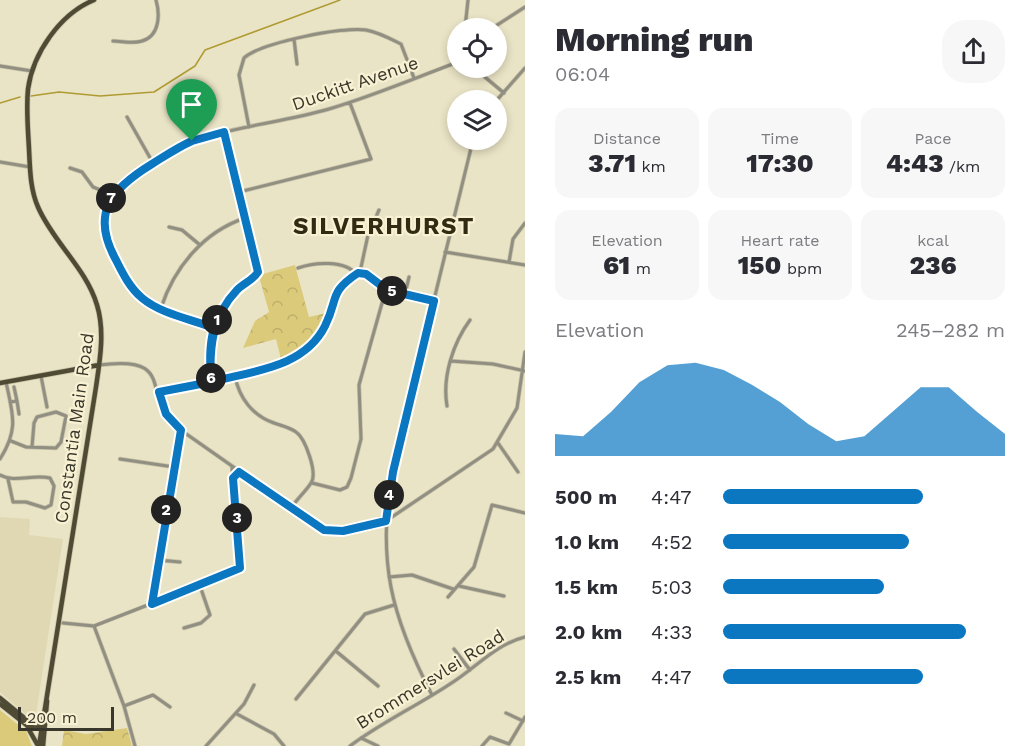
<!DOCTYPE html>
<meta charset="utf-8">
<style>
body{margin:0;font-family:"Work Sans",sans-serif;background:#f7f7f7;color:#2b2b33;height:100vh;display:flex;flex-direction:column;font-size:22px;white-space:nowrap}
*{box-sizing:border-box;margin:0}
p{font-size:20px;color:#7c7c81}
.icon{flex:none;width:33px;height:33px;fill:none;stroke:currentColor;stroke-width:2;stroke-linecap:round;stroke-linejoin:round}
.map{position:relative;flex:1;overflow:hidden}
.side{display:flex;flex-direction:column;background:#fff;width:510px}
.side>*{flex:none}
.controls{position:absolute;left:447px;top:18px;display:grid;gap:12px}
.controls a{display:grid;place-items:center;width:60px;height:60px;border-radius:50%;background:#fff;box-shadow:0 3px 9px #0003;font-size:30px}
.scale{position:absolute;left:18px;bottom:15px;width:96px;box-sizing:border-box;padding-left:6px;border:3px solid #39372b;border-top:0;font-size:16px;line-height:21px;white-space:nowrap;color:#39372b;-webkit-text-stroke:4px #f8f1d3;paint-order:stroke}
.pin{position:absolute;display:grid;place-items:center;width:51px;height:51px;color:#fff;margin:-62px -26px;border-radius:50% 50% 50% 0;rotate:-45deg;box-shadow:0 0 6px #0007}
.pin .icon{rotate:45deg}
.km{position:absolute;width:30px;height:30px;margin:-15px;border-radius:50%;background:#222;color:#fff;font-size:16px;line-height:30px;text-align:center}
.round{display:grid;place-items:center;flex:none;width:63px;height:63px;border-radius:24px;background:#f7f7f7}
.headline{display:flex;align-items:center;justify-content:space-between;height:102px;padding:0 30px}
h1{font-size:33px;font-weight:800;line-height:45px}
.stats{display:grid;grid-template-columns:repeat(3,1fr);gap:9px;height:102px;padding:6px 30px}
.stats div{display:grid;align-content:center;border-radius:15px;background:#f7f7f7;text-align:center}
.stats b{font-size:26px;font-weight:800}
.stats small{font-size:16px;font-weight:400}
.stats p{font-size:16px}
.chart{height:168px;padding:12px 30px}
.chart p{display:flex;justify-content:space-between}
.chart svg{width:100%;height:108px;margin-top:6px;fill:#0c77c1;opacity:.7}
ul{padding:0 30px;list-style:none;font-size:20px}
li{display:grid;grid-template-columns:96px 72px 1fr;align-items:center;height:45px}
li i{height:15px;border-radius:8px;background:#0c77c1}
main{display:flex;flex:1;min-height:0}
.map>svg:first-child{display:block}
.built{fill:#e0d8b2}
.park{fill:url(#park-crowns)}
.pitch{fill:#dbca7a}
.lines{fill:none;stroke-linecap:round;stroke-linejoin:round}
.stream{stroke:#af9b33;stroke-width:1.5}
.minor-casing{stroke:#c7c1a7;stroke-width:4.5}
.major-casing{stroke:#c7c1a7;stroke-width:6}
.minor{stroke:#918f82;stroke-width:3}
.major{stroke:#4f4a34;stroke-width:4.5}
.route-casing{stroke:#fff;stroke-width:12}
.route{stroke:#0c77c1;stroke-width:8}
.labels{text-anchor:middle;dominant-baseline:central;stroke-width:4.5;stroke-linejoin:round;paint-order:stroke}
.street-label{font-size:18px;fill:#39372b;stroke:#f8f1d3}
.district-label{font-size:24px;font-weight:bold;letter-spacing:1.5px;fill:#302b12;stroke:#f8f1d3}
</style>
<main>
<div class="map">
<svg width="525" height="746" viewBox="0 0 525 746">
<defs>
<pattern id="park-crowns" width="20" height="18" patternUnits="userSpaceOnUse" patternTransform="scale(1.5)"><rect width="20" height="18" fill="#dbca7a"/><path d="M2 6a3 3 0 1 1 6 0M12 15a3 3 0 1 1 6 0" fill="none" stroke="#bdae6a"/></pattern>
</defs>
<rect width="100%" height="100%" fill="#eae4c6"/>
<!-- built -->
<path class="built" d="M0,517L30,519L29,535L63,539L36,714L29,717L0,692Z"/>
<!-- park -->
<path class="park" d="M295,265L309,317L330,312C320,336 305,351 282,363L276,339L243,348L255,321L269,312L260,280L263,274Z
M127,728L132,746H62L64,730L86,734Z"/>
<!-- pitch -->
<path class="pitch" d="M0,710L26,731L32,746H0Z"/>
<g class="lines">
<!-- stream -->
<path class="stream" d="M31,96L59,92L100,96L154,92L195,66L205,50L340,0
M0,103L20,97"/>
<!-- minor casing -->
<g class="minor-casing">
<path id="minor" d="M465,27H494L525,7
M465,28L468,0
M294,39L297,64
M113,41C122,41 134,44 142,41C160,36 160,14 156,0
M0,66L32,71
M474,68L504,93
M496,101L525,68
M127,117L153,163
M249,127L239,75L244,58C260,43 344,26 366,30C378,32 391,39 401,44L414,78
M0,162L30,167
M70,168L82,172L93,187L113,195
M239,192L371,159L350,103
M169,227L182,230L200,245
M445,252L525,265
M509,262L513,239L525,223
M298,268C314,262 345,260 356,274
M360,272L387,290L434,301
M360,272L368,235L379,210
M405,294L409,277
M161,308C174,268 203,232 245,218
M214,328C160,308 136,307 110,250C89,204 122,182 157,161C168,154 180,145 192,141C237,126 284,122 329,109C373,96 415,78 458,62
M451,361L493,364L525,371
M99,365C177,355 141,394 175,426L316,525L334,531L386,521L493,449L517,408L525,352
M41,376L47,407
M235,376C239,398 253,416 274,423C282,426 289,427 296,432C305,438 318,473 311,483C306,491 297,499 291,508
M211,382C209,347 212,316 237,290C244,283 253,280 258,272L224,132
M14,387L17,401
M159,392C202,384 289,374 316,340C336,316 328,287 360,272
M10,402L17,401L19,414
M447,406C442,377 453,343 470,320
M11,441L26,447L56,448L61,442L66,416L56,412L37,417L34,423L32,447
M498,443L518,472
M0,459C19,429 13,415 6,382
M120,459L174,467
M0,475C14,483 33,474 50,478L54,486L51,505L45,508L26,502H13L8,479
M312,483L340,490L347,487L351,478L361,439L359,385L386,289
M158,560L180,562
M389,577L412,575L453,589
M459,586L504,596
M448,597L474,567L492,505L525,513
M152,603L181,431
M63,623L94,626L240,569L232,467
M94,626L124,706L135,746
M184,628L201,623L210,615L200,586
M454,649L470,670
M337,652L378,686
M432,695C391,616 377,561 392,472L473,140
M296,699L365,614L394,605
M124,706L153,695L170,707
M506,713L523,721
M237,714L274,734L284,746
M361,738L378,746
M206,746L244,704L254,685
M350,746C382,722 417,706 450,684C476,668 494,645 525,637
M482,746L490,737L509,744L525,717"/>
</g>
<!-- major casing -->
<g class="major-casing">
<path id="major" d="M0,383L99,365
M0,698L28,721L42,724
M0,704L29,727L41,728
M28,728L37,744
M39,746L96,387C100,360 105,331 97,305C86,268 53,242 38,207C30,189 30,168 29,149C28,129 26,109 28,89C33,53 60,14 94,0
M43,746L47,701"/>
</g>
<!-- minor -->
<use href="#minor" class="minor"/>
<!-- major -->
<use href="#major" class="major"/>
</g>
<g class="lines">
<!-- route casing -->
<g class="route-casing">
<path id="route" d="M192,141L224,132L258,272C253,280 244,283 237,290C212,316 209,348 211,382L159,392L166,414L181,430L152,604L240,568L233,478L239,472L324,530L343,531L386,521L393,472L434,301L387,290L366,274L358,273C328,293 339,298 325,326C304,368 252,371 211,382C210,363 209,346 214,328C191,319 161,314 142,298C130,288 123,274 116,260C90,213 111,189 152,164C165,156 178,147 192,141"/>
</g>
<!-- route -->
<use href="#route" class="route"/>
</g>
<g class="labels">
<!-- street labels -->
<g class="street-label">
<text transform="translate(355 83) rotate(-19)">Duckitt Avenue</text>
<text transform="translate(74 428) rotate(-82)">Constantia Main Road</text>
<text transform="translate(430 679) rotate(-32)">Brommersvlei Road</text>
</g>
<!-- district labels -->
<g class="district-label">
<text x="384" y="226">SILVERHURST</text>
</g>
</g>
</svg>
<div class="controls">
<a><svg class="icon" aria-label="locate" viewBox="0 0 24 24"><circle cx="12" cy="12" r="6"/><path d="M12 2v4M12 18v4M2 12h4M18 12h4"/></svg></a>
<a><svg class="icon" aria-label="layers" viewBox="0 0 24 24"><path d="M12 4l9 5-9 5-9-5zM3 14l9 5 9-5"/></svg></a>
</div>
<div class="scale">200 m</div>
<div class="pin" style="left:192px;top:141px;background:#1e9e55"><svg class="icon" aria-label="arrive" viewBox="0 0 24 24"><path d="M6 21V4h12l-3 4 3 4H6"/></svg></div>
<b class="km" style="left:217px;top:320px">1</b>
<b class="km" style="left:166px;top:510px">2</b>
<b class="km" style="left:237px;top:518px">3</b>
<b class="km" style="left:389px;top:495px">4</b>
<b class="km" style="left:392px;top:291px">5</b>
<b class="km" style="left:211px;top:378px">6</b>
<b class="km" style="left:111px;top:198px">7</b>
</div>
<section class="side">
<div class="headline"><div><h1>Morning run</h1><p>06:04</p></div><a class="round"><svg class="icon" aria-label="share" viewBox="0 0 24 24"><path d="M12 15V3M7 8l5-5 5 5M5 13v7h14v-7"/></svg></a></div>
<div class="stats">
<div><p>Distance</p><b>3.71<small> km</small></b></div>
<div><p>Time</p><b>17:30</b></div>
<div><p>Pace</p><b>4:43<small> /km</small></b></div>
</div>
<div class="stats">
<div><p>Elevation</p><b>61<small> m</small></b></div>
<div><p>Heart rate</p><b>150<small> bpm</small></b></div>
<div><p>kcal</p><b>236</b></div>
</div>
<div class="chart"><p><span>Elevation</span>245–282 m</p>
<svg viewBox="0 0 160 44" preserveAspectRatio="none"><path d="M0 44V35L10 36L20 26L30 14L40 7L50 6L60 9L70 15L80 22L90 31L100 38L110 36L120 26L130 16L140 16L150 26L160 35V44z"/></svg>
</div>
<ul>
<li><b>500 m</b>4:47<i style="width:71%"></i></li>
<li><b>1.0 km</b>4:52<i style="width:66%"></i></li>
<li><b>1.5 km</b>5:03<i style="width:57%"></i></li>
<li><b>2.0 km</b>4:33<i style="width:86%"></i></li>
<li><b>2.5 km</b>4:47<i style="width:71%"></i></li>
</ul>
</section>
</main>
